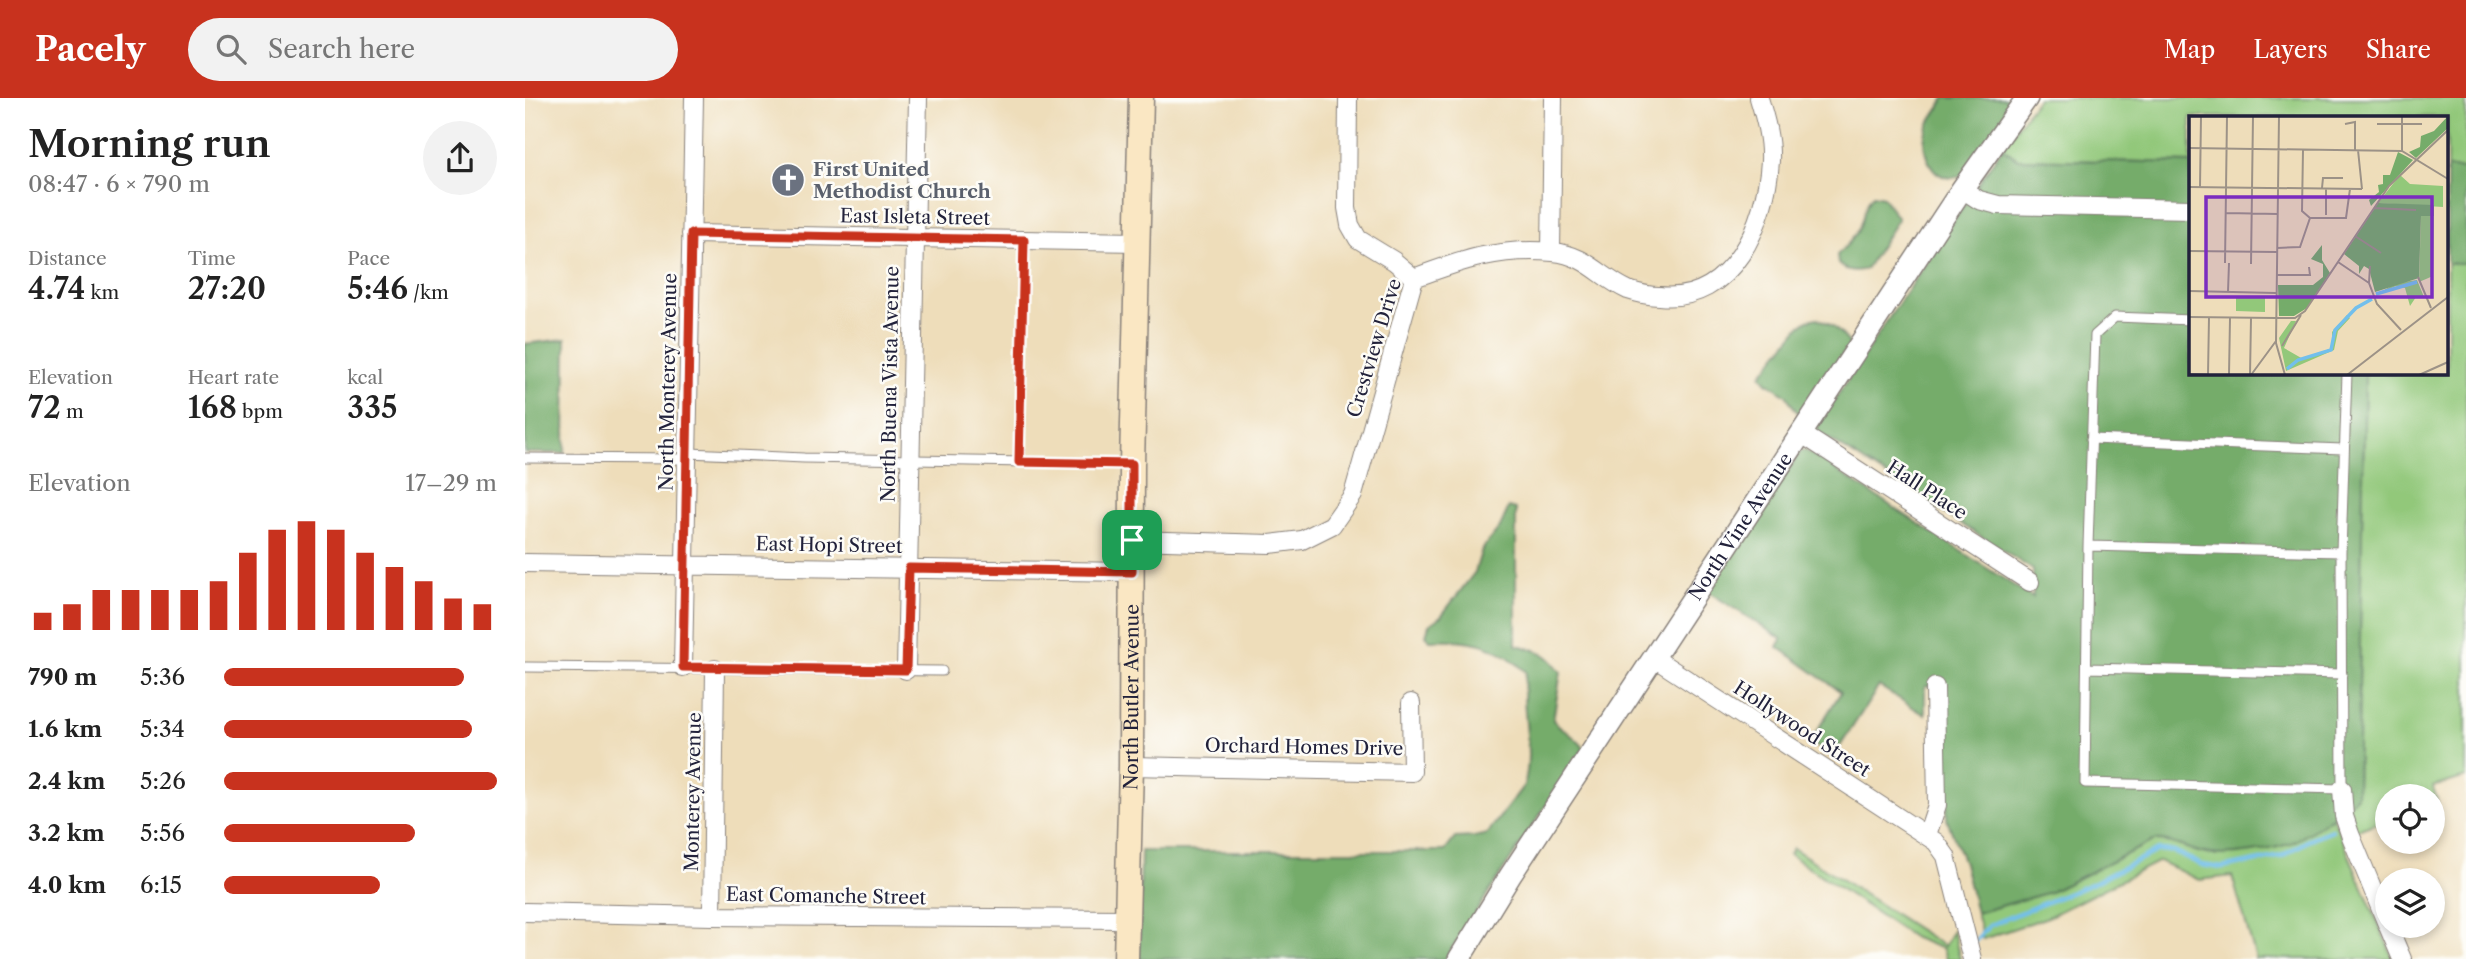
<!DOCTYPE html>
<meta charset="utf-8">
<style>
body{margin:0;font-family:"Libre Caslon Text",serif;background:#f2f2f2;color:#222;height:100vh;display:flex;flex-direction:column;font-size:26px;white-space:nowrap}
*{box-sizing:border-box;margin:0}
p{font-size:23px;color:#767676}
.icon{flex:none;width:38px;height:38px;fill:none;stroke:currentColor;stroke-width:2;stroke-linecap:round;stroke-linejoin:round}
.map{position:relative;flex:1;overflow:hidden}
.panel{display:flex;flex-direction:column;background:#fff;width:525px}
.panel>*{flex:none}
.fabs{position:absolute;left:1850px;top:686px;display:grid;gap:14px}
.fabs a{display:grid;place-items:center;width:70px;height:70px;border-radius:50%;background:#fff;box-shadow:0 4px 10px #0003;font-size:35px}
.pin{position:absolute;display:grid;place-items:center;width:60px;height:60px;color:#fff;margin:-30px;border-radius:14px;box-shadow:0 4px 10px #0006}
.round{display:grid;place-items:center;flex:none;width:74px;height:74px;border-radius:37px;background:#f2f2f2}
.head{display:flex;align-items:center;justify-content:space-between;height:119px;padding:0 28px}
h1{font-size:38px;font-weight:600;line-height:52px}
.metrics{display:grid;grid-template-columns:repeat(3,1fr);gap:10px;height:119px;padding:7px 28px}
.metrics div{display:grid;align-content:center}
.metrics b{font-size:30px;font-weight:600}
.metrics small{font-size:19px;font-weight:400}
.metrics p{font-size:19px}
.chart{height:196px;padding:14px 28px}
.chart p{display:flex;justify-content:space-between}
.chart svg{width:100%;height:126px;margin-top:7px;stroke:#c8321e;stroke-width:6}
ul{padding:0 28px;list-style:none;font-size:23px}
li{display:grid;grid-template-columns:112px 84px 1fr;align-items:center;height:52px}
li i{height:18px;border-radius:9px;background:#c8321e}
header{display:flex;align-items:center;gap:42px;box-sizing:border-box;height:98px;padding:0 35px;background:#c8321e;color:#fff}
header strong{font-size:33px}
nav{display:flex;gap:38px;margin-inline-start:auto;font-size:24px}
.search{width:490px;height:63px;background:#f2f2f2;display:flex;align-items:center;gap:18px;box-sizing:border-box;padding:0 24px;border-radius:38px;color:#767676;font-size:26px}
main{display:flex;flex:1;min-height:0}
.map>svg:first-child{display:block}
.green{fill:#92c87a;stroke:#5a755a;stroke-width:2}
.forest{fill:#75ac6a;stroke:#4c6752;stroke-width:2}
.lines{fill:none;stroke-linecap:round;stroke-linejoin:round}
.stream{stroke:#72bfec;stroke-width:4.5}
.service-casing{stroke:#88807a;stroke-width:11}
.minor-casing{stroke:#88807a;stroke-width:20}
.tertiary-casing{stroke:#88807a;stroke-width:24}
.secondary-casing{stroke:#88807a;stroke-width:27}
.service{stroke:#fff;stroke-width:9}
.minor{stroke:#fff;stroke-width:18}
.tertiary{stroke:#fff;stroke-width:21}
.secondary{stroke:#fae7c3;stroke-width:24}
.route-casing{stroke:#fff;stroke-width:14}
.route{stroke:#c8321e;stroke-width:9}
.labels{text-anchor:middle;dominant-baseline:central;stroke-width:5;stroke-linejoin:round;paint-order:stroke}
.worship-label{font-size:19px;font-weight:bold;fill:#5b616d;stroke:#fdfcf7;text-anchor:start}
.street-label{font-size:19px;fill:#22223b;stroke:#fdfcf7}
.inset-river{fill:none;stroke:#72bfec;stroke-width:3.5}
.inset-road{fill:none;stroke:#9c9287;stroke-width:2}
.view{fill:#7b2cbf;fill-opacity:0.15;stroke:#7b2cbf;stroke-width:3.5}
.inset-edge{fill:none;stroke:#22223b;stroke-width:3.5}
</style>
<header>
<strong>Pacely</strong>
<div class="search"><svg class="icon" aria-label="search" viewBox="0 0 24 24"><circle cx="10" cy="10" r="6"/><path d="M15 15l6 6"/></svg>Search here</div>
<nav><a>Map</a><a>Layers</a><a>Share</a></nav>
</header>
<main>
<section class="panel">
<div class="head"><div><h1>Morning run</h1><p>08:47 · 6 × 790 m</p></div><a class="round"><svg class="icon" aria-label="share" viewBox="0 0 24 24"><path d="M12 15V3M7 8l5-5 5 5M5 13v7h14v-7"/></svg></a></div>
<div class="metrics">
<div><p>Distance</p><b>4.74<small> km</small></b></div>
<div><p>Time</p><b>27:20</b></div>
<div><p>Pace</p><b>5:46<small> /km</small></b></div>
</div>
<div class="metrics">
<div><p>Elevation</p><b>72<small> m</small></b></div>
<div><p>Heart rate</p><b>168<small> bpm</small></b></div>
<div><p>kcal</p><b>335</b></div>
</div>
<div class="chart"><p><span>Elevation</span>17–29 m</p>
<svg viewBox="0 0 160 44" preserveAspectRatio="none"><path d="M5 44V38M15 44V35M25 44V30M35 44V30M45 44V30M55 44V30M65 44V27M75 44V17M85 44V9M95 44V6M105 44V9M115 44V17M125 44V22M135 44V27M145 44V33M155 44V35"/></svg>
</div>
<ul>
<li><b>790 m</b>5:36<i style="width:88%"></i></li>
<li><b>1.6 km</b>5:34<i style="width:91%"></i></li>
<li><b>2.4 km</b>5:26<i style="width:100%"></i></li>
<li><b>3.2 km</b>5:56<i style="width:70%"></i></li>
<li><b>4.0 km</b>6:15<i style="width:57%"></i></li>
</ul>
</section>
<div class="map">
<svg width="1941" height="861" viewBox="0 0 1941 861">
<rect width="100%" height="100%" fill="#fdfcf7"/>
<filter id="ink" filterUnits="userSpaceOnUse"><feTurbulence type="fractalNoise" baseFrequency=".0143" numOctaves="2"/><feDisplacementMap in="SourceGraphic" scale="14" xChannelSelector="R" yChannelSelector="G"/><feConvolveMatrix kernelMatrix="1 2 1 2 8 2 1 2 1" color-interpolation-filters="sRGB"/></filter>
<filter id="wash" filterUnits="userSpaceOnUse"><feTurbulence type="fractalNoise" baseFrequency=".00686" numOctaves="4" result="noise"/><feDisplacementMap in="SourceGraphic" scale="28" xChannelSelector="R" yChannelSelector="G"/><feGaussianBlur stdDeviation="1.57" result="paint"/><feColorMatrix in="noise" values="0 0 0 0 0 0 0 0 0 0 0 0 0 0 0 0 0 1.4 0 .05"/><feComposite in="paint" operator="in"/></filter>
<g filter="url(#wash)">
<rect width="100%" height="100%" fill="#eeddba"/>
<!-- green -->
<path class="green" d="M1513,0H1941V71H1922V19H1666V65L1493,61L1477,50Z
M1922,165H1941V679L1908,689L1913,705L1908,707V698H1862V721L1830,733L1823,707L1832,698L1840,275H1922Z
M1807,717L1868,860L1865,861H1731L1707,778L1674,782L1634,763L1523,819L1458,841L1451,815L1525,794L1628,743C1646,742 1662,752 1680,756C1697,759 1751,751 1767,744C1781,738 1794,726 1807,717Z
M1268,750L1419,848L1428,832L1435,861H1421L1418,851L1389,840L1264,756Z"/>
<!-- forest -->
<path class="forest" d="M1420,0H1493L1437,78C1432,79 1426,81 1420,79C1402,73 1395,46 1402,30C1406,19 1415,10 1420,0Z
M1477,50L1493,61L1666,65V275H1840L1832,698C1820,711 1782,738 1766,745C1747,752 1706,759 1685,756C1665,754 1648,741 1628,743L1525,794L1451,815L1439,765L1422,722L1421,588H1400V617L1354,588L1308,659L1285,644L1316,594L1253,549L1257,541L1182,493L1276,353L1280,352L1508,500V472L1293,334L1291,330Z
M1922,71H1941V165H1922Z
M1348,97L1358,99L1373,121L1341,171C1331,174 1322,174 1313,166L1312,157C1319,150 1327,143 1332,134C1339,122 1338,107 1348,97Z
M1292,220C1307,226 1316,234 1325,246L1281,314H1272L1261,297L1242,284L1236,277L1275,228L1283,222Z
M41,241L40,355H0V246Z
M984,409L991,411V547C1015,552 1022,555 1036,574L1028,622C1038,633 1051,638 1059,650L920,861H614L616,753H920L930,740L949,739L962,736L999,687C1010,651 994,611 1001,574C972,545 944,540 905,542L901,537L904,527L916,518L950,474L957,451L975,429Z"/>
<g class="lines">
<!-- stream -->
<path class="stream" d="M1448,845L1465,827L1564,787L1633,752L1648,753L1677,767L1697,770L1757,758L1789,739L1807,732"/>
</g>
</g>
<g filter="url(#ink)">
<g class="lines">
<!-- service casing -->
<g class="service-casing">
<path id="service" d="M1666,222L1590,219L1570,237L1563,448L1560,685L1817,691L1816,454L1822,275
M1566,341L1818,351
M163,355L279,360L606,366
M0,360L162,361
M494,364L499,142
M1563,448L1816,454
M0,569L417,573
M1562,570L1817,576"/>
</g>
<!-- minor casing -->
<g class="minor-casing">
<path id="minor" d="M823,0L822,110L825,127L833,141L869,163L889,180
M1437,91L1454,102L1473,107L1666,111
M166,136L613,144
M1026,154L1028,0
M889,180C937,162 975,149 1028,154C1062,157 1076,180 1103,192C1112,195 1125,198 1134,198C1208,206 1241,124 1245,63C1246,41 1240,20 1234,0
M1277,336L1505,484
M607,442L745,446L777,442L807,427L828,397L889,180
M0,465L607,474
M1129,560L1411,744L1421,758L1447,861
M158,569L169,0
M381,572L393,0
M606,668L887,674L886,605
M1817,691L1819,718L1825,736L1862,826
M1402,737L1412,707L1410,589
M0,814L187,818L602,821
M187,818L190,571
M1863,828L1877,861"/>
</g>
<!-- tertiary casing -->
<g class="tertiary-casing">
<g id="tertiary">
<path id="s1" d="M934,861L985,778L1437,91L1502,0"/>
</g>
</g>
<!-- secondary casing -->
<g class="secondary-casing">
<g id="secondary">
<path id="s2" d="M601,861L606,668L607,366L616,0"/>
</g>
</g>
<!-- service -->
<use href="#service" class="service"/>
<!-- minor -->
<use href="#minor" class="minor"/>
<!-- tertiary -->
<use href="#tertiary" class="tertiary"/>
<!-- secondary -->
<use href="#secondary" class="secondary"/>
</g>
</g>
<g class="lines" filter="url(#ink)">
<!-- route casing -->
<g class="route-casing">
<path id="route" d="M166,136L499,142L494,364L607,366V474L384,470L381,572L158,569Z"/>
</g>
<!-- route -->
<use href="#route" class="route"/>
</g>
<!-- icons -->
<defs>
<g id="church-disc" transform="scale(1.75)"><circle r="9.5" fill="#6b7280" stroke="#fdfcf7"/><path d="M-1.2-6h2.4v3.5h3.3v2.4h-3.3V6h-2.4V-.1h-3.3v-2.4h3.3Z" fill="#fff"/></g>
</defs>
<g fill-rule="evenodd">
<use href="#church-disc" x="263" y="82"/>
</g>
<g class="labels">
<!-- worship labels -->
<g class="worship-label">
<text x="288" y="71">First United<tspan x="288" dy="22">Methodist Church</tspan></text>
</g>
<!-- street labels -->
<g class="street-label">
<text transform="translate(390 119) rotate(1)">East Isleta Street</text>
<text transform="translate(849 250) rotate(-73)">Crestview Drive</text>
<text transform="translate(143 284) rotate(-89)">North Monterey Avenue</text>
<text transform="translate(365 286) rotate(-89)">North Buena Vista Avenue</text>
<text transform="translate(1402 392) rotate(33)">Hall Place</text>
<text stroke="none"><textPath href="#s1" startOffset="516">North Vine Avenue</textPath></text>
<text transform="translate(304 447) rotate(1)">East Hopi Street</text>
<text stroke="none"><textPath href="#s2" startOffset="262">North Butler Avenue</textPath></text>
<text transform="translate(1277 631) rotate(33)">Hollywood Street</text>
<text transform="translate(779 649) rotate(1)">Orchard Homes Drive</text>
<text transform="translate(168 694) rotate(-89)">Monterey Avenue</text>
<text transform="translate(301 798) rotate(1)">East Comanche Street</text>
</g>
</g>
<!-- overview -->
<g transform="translate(1664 18)">
<rect width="259" height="259" fill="#eeddba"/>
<path d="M211,59L221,68L254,70V91L189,87ZM232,100H245L244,160L230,166ZM228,164L235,181H227L221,190L216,172L207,170L187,179L207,167ZM47,181H76V196L47,195ZM158,199L161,202L149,215L145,234L97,255L90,222L102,205H107L95,232L114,243L143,232V216Z" fill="#92c87a"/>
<path d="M259,0V12L227,42L220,36L231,31L232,20L245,15ZM209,36L224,44L182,90L180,84L190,76L189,69L194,68V59H201ZM189,87L245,89V100H232L230,162L186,176L180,153L175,150L170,158V150L155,138ZM133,129V144L141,157L118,192L105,200H90L89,169H124L134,161V148L122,143Z" fill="#75ac6a"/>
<path class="inset-river" d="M187,178L228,166M98,253L109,244L142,234L146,214L167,192L183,183"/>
<path class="inset-road" d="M90,0L87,227L96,259M156,8L166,6V34M188,8H233M0,32L213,35L259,63M114,34L113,95L121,102M169,34L173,73M213,35V0M0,71L173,73M11,71L12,0M133,72L134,62H154M185,92L227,94M37,97L89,98M137,99V72M121,102H157L161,73M166,120L192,137M88,132L111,131L121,102M0,135L88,136M149,146L180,167M36,147L38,0M62,148L64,0M181,150L180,167L188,188L212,214M88,159H121L120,151M229,161L242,192M0,175L87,177M39,176L40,147M0,201L87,202M87,202H106L116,195L200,70L259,14M93,230L112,199M0,258L24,259M19,259L20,201M40,259L41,202M61,259L62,202M62,259L87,225M158,259L259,181M230,259L259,246"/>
<path class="view" d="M17,81H243V181H17Z"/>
<rect width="259" height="259" class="inset-edge"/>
</g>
</svg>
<div class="fabs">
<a><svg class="icon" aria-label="locate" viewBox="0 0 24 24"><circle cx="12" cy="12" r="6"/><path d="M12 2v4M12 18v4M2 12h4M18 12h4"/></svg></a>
<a><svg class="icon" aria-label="layers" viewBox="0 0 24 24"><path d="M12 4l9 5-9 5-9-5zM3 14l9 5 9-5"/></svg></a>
</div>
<div class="pin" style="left:607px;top:442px;background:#1e9e55"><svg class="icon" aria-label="arrive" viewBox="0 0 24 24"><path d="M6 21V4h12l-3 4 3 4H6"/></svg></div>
</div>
</main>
